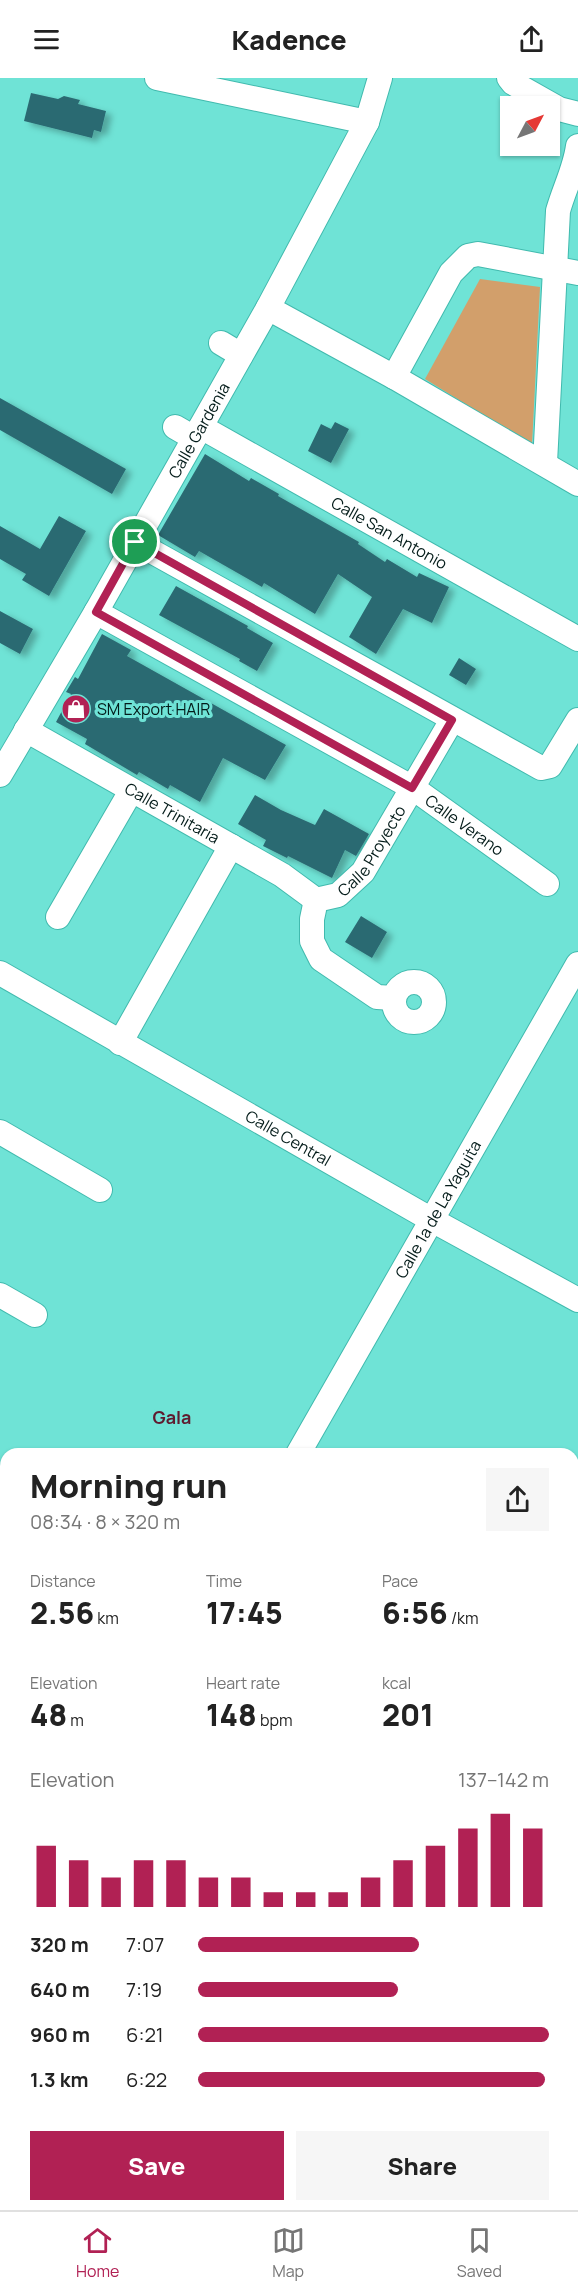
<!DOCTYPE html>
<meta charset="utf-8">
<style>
body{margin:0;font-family:Manrope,sans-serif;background:#f6f6f6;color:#222;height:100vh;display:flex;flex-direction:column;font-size:22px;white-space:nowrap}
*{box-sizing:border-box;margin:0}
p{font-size:20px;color:#767676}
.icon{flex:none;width:33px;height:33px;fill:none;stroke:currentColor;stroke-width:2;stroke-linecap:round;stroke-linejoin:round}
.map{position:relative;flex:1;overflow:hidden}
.drawer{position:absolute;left:0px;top:1370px;width:579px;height:764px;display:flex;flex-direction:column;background:#fff;border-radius:18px 18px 0 0;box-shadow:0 2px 4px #0004}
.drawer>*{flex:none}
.needle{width:39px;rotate:49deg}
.fabs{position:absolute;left:500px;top:18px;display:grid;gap:12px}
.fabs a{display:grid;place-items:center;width:60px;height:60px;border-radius:0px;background:#fff;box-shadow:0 2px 4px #0004;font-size:30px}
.pin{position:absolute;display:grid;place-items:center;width:51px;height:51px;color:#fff;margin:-26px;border:3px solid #fff;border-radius:50%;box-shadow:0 2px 6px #0007}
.round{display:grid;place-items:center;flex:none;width:63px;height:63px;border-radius:0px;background:#f6f6f6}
.summary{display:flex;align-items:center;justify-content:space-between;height:102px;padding:0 30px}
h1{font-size:33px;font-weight:800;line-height:45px}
.figures{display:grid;grid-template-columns:repeat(3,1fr);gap:9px;height:102px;padding:6px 30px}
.figures div{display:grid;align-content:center}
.figures b{font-size:30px;font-weight:800}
.figures small{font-size:16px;font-weight:400}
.figures p{font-size:16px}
.chart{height:168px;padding:12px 30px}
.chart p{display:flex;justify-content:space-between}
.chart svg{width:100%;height:108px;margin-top:6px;stroke:#b12154;stroke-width:6}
.cta{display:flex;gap:12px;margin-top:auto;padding:12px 30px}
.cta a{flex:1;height:69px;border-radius:0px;background:#b12154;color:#fff;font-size:24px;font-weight:800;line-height:69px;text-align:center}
.cta a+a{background:#f6f6f6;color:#222}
ul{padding:0 30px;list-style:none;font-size:20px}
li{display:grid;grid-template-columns:96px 72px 1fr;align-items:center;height:45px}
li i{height:15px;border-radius:8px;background:#b12154}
header{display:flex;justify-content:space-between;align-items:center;height:78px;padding:0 30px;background:#fff;font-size:27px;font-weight:800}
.tabs{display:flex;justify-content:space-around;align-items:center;height:84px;border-top:2px solid #e0e0e0;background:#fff;font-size:16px;color:#767676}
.tabs a{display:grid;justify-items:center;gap:3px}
.tabs .active{color:#b12154}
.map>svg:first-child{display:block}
.green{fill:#d29f6b}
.building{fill:#2c6a72;filter:url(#shadow)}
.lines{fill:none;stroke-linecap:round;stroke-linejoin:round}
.minor-casing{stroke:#41baae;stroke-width:26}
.major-casing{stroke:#fff;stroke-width:32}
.highway-casing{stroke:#fff;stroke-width:35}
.minor{stroke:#fff;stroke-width:24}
.major{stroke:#c2aed7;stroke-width:30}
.highway{stroke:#9a78bd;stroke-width:33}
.route-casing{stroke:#fff;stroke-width:12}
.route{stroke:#b12154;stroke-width:8}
.labels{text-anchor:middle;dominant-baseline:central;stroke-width:6;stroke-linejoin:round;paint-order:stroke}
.street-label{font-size:16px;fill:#031b19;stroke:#6fe3d6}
.poi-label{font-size:16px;fill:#031b19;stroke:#6fe3d6;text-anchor:start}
.neighbourhood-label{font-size:18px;font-weight:bold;fill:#5f1b2f;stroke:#6fe3d6}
</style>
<header><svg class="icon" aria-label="menu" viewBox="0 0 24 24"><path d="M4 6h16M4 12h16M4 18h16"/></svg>Kadence<svg class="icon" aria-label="share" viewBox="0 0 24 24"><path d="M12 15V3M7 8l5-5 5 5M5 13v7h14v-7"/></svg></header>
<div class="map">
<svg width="578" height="2132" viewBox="0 0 578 2132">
<defs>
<filter id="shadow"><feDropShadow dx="6" dy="4" stdDeviation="3" flood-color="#0004"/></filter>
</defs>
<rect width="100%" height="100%" fill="#6fe3d6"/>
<!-- green -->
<path class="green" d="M480,201L540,209L532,367L425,301Z"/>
<!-- building -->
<path class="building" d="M31,15L58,21L64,18L80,22L78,26L106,33L101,54L94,52L92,60L24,43Z
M0,320L126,391L112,416L0,352Z
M335,344L349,351L331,385L308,373L321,346L331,351Z
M205,376L249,403L251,400L279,416L278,418L359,464L358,466L385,484L387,481L417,499L419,495L449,509L432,545L403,531L376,576L349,559L372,519L338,496L315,536L264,505L262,509L199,473L195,479L158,457Z
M59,438L86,453L49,518L22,502L26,496L0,481V448L40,471Z
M176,508L248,548L247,550L273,565L257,593L239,583L240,581L159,537Z
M0,533L33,551L20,576L0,565Z
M102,556L131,572L127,578L286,667L265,702L223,680L200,724L170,707L168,711L139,694L137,697L85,666L87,661L56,644L71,616L66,614L75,599L78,601Z
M459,580L476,591L466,607L449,597Z
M255,717L281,732L315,747L324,731L369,756L356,778L345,772L332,800L288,778L287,780L263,768L266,762L238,746Z
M361,838L387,854L372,880L345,864Z"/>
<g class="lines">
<!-- minor casing -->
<g class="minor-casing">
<g id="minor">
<path d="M157,0L367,44"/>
<path d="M509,0L513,5L559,31L578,36"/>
<path d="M268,230L394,299L578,406"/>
<path d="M221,265L241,277"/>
<path d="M394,299L451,195L468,178L478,176L578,195"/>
<path d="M175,349L194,360"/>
<path id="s1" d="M201,349L578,561"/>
<path d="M545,385L558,133C564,111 575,91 578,68"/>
<path d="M135,464L541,690L550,688L578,642"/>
<path id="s2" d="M96,534L413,710L547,806"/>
<path id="s3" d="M26,652L282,797L316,822"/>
<path id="s4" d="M0,697L96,534L268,230L367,44L380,0"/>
<path d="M58,839L131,713"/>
<path id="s5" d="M0,895L432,1142L578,1222"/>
<circle cx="414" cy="924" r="20"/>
<path id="s6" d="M394,920L377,919L321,881L312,863V841L316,822L338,817L363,794L452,642"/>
<path d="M120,965L231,768"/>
<path d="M0,1054L100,1112"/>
<path d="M0,1217L35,1237"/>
<path id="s7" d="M298,1376L578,886"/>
<path d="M0,1956L6,1961"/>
</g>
</g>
<!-- major casing -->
<g class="major-casing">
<path id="major" d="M0,1768L6,1773
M0,1894L6,1898"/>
</g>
<!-- highway casing -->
<g class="highway-casing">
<path id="highway" d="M0,1811L6,1815
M0,1856L6,1861
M349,2127L356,2132
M451,2127L457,2132"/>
</g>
<!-- minor -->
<use href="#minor" class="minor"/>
<!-- major -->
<use href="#major" class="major"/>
<!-- highway -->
<use href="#highway" class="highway"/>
</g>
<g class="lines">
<!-- route casing -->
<g class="route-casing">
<path id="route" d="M135,464L452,642L412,710L96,534Z"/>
</g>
<!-- route -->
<use href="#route" class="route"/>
</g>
<!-- icons -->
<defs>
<g id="shop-disc" transform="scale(1.5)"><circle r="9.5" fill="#b12154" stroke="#6fe3d6"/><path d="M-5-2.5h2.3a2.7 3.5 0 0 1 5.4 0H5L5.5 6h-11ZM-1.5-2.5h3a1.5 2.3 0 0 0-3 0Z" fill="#fff"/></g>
</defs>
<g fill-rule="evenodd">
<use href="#shop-disc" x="76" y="631"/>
</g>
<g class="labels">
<!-- street labels -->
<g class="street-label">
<text stroke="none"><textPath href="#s4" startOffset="398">Calle Gardenia</textPath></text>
<text stroke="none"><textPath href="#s1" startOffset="216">Calle San Antonio</textPath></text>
<text stroke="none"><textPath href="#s3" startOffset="168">Calle Trinitaria</textPath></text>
<text stroke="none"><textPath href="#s2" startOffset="426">Calle Verano</textPath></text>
<text stroke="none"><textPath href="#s6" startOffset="225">Calle Proyecto</textPath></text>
<text stroke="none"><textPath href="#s5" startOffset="332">Calle Central</textPath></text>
<text stroke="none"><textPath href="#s7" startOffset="282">Calle 1a de La Yaguita</textPath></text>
</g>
<!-- poi labels -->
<g class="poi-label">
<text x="97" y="631">SM Export HAIR</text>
</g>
<!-- neighbourhood labels -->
<g class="neighbourhood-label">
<text x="172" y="1339">Gala</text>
</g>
</g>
</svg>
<div class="fabs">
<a><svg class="needle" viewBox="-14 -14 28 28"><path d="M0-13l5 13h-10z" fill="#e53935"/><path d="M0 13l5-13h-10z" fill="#767676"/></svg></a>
</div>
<div class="pin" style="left:135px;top:464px;background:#1e9e55"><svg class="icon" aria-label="arrive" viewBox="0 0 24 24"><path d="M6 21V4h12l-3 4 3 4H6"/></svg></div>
<section class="drawer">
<div class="summary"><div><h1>Morning run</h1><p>08:34 · 8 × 320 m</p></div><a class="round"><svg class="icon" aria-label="share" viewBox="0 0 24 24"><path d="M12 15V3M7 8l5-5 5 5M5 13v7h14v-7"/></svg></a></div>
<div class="figures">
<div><p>Distance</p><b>2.56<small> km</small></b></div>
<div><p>Time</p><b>17:45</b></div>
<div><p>Pace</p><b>6:56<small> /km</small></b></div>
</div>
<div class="figures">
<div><p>Elevation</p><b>48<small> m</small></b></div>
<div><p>Heart rate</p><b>148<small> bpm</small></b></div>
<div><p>kcal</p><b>201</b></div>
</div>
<div class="chart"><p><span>Elevation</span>137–142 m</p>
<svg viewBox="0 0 160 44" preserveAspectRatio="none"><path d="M5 44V19M15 44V25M25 44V32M35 44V25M45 44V25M55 44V32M65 44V32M75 44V38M85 44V38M95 44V38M105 44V32M115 44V25M125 44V19M135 44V12M145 44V6M155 44V12"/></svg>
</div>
<ul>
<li><b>320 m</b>7:07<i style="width:63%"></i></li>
<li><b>640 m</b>7:19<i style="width:57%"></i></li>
<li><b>960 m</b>6:21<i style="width:100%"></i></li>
<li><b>1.3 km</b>6:22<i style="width:99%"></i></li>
</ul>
<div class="cta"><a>Save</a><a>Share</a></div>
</section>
</div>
<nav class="tabs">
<a class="active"><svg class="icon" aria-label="home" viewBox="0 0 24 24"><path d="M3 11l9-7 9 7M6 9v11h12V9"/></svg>Home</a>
<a><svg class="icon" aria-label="map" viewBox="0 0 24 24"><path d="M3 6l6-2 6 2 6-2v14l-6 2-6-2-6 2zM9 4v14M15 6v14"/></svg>Map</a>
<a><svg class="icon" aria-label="saved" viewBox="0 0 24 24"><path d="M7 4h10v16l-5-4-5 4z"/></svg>Saved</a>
</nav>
